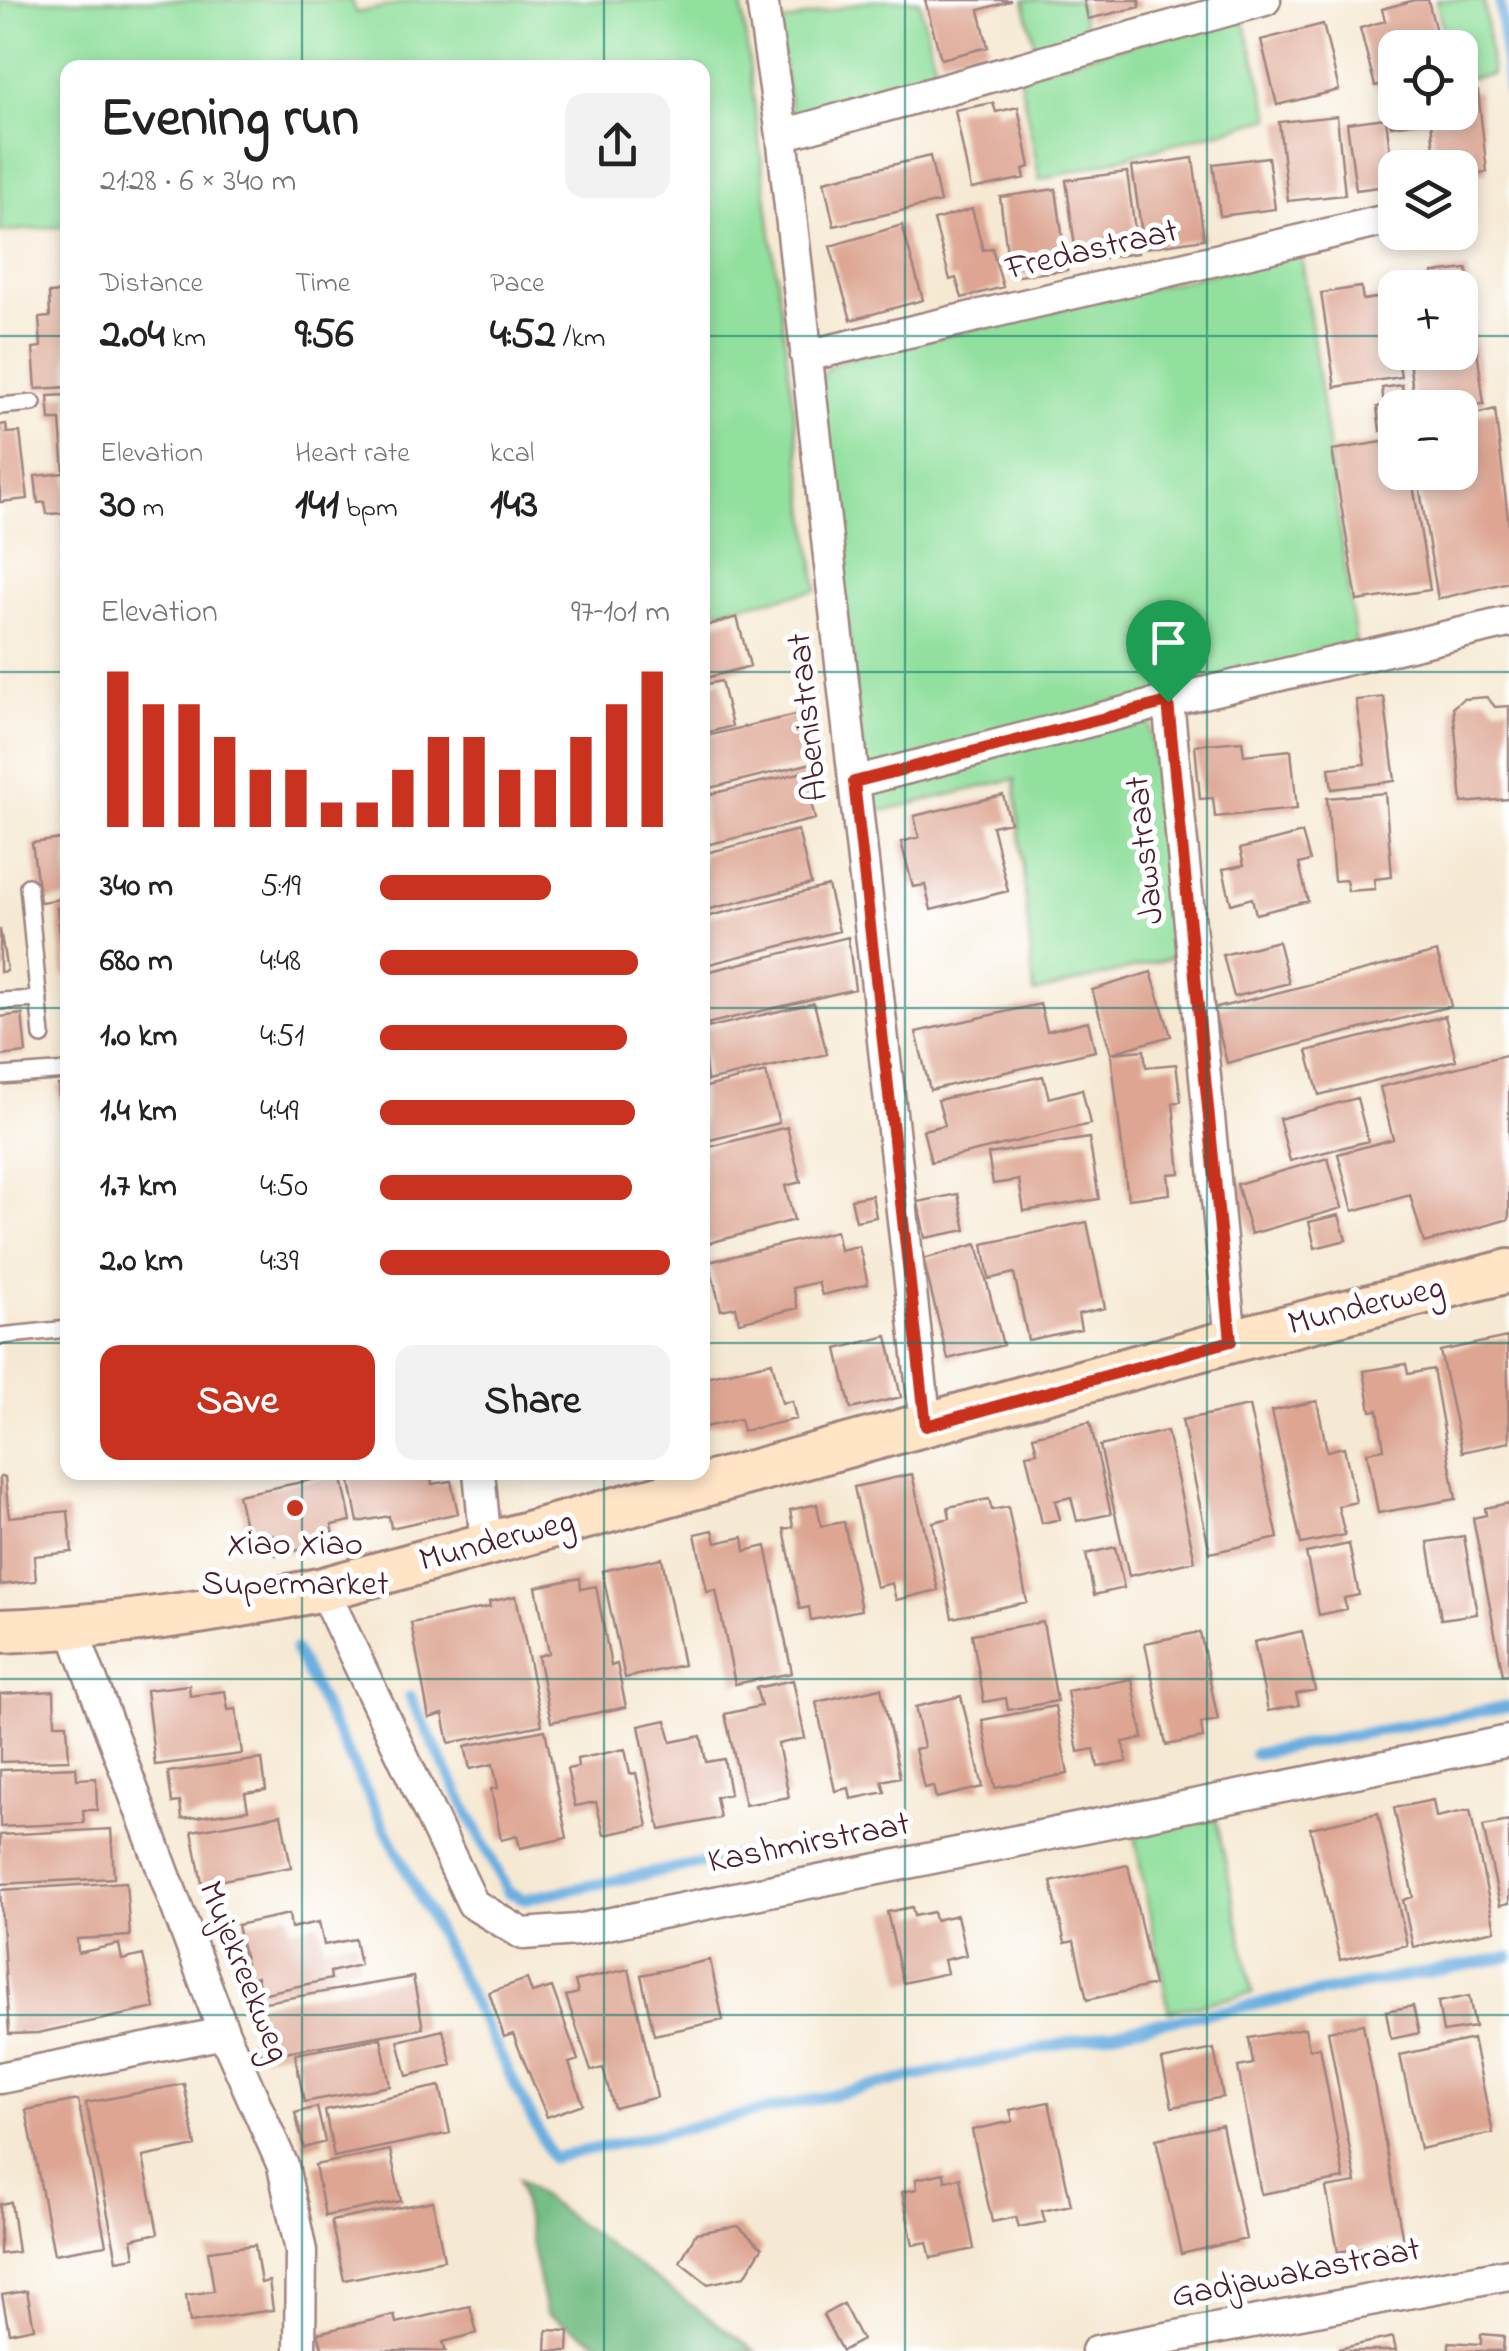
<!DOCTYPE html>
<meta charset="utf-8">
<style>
body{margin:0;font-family:"Indie Flower",sans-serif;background:#f2f2f2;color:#222;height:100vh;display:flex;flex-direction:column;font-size:38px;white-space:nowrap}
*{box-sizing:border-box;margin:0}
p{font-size:32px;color:#767676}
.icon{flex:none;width:55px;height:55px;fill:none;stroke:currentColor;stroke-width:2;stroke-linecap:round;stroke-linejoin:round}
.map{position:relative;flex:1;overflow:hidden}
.panel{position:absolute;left:60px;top:60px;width:650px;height:1420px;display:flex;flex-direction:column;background:#fff;border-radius:20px;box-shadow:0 5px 15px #0003}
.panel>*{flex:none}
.tools{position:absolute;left:1378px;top:30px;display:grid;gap:20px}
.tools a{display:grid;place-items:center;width:100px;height:100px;border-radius:20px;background:#fff;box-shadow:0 5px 15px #0003;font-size:50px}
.pin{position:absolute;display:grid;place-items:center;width:85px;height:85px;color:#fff;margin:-102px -42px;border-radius:50% 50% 50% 0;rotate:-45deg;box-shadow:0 0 10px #0007}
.pin .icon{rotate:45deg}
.round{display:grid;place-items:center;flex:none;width:105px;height:105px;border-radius:20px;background:#f2f2f2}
.overview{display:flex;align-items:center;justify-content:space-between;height:170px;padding:0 40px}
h1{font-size:55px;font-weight:700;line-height:75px}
.stats{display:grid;grid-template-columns:repeat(3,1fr);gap:15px;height:170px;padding:10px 40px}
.stats div{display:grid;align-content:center}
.stats b{font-size:42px;font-weight:700}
.stats small{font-size:28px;font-weight:400}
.stats p{font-size:28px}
.chart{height:280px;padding:20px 40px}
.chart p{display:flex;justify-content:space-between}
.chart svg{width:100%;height:180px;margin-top:10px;stroke:#c8321e;stroke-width:6}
.action{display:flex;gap:20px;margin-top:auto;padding:20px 40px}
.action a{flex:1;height:115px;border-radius:20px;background:#c8321e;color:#fff;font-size:40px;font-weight:700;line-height:115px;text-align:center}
.action a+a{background:#f2f2f2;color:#222}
ul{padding:0 40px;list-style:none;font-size:32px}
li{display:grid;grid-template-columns:160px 120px 1fr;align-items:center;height:75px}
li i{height:25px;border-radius:12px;background:#c8321e}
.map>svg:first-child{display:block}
.green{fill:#92e09e;stroke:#6e8064;stroke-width:2.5}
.forest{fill:#75be85;stroke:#606e58;stroke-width:2.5}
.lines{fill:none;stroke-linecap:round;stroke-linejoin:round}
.stream{stroke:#6baee0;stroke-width:11}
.building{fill:#dda592}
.lane-casing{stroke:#a0847f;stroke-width:20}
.street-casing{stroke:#a0847f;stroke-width:35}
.secondary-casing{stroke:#a0847f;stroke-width:48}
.lane{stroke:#fff;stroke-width:15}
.street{stroke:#fff;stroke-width:30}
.secondary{stroke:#ffe4c6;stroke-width:42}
.route-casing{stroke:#fff;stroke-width:20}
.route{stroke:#c8321e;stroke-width:12}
.grid{fill:none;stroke:#0f766e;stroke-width:2.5;stroke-opacity:0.55}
.poi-dot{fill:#c8321e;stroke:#fff;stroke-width:4}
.labels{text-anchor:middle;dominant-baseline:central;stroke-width:10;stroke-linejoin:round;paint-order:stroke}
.street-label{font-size:35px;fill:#4a1f2b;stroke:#fff}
.poi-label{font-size:35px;fill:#4a1f2b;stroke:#fff}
</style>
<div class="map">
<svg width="1509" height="2351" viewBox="0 0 1509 2351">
<rect width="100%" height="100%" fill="#fff"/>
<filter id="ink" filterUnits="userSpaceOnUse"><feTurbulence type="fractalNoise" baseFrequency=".01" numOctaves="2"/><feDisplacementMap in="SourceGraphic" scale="20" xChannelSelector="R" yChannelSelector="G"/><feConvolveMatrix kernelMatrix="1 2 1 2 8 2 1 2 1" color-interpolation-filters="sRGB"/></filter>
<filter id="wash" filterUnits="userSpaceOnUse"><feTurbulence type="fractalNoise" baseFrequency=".0048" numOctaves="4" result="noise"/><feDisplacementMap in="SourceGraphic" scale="40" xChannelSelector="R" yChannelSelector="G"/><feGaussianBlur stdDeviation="2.25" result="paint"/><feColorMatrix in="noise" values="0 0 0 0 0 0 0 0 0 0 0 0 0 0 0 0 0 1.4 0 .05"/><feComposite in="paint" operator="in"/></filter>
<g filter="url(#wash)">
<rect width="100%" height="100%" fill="#f6e9d3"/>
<!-- green -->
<path class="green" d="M0,0H352L356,13L416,0H741L817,590L703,613L702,68H68L67,226L0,232Z
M870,0H919L940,85L793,127L777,24Z
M1024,0H1079L1090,47L1038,59Z
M1436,0H1484L1492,75L1460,79V48L1447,47Z
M1242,14L1271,118L1040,180L1019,74Z
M1301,253L1356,644L1147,699L1176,957L1034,993L1015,779L869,814L819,382L828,368L847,358Z
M1216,1818L1253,1993L1169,2011L1134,1835Z"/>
<!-- forest -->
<path class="forest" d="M518,2180L755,2351H613L546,2313Z"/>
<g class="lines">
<!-- stream -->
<path class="stream" d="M1500,0L1509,94
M295,1650L552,2158L1141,2026L1509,1957
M410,1697L508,1892L524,1899L745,1854
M1254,1754L1509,1706"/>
</g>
<g id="blocks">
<!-- building -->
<path class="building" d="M925,0H1010V1L979,10L988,47L941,59Z
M1084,0H1139L1140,7L1088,19Z
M1415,0H1428L1440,48H1395V81L1375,86L1360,28L1385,21L1382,9Z
M1323,24L1339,90L1277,105L1261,40Z
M1478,91L1487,172L1460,175V168H1436L1430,112H1460V92Z
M1395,98V112H1426L1427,121L1391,126L1387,99Z
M993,103L996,112L1018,107L1030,167L1023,169L1025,178L971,189L955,110Z
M1337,116L1345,195L1288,201L1279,122Z
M1386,118L1394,185L1356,190L1347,123Z
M930,156L940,202L834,226L824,181Z
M1268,157L1275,209L1220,216L1213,164Z
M1193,158L1204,239L1144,248L1132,167Z
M1127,172L1138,253L1077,262L1066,180Z
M1056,189L1067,270L1010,277L1000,197Z
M972,209L983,250L992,248L1003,287L962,298L956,278L950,280L934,220Z
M902,225L923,300L851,320L830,246Z
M1467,269L1484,404L1415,408L1408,352H1460V288L1403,285L1434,281L1433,273Z
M1361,287L1363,300L1389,296L1401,377L1335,387L1321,293Z
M68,292V387L36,389L33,348L41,347L39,318L50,317L49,293Z
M1402,385L1405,408H1395V429L1380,431L1377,407L1384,406L1382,388Z
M68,395V513L47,514L45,502L38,503L35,476L64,473L60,420H50L48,396Z
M1495,409L1509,527V582L1438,599L1417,472H1460V418Z
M6,424L7,433L20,432L28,499L0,502V425Z
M1395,440V472H1411L1430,590L1357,601L1332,450Z
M737,617L750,666L702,679V627Z
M721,681L732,726L702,734V685Z
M1384,697L1395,781L1332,789L1329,768L1365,764L1356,700Z
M1487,697L1495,707L1509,706V799L1462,803L1453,707L1463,699Z
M803,713L816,762L702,790V737Z
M1242,741L1244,755L1291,750L1297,809L1215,817L1213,798L1200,799L1195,745Z
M804,772L815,819L706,845L702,796Z
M1385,793L1392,877L1374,879L1375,889L1348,891L1346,880L1334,881L1327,798Z
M1003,795L1010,822L992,826L1008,891L931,910L925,885L913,887L901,842L919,837L914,816Z
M798,830L811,884L702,911V854Z
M1302,833L1310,861L1299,864L1308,901L1256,914L1252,898L1231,904L1223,869L1244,865L1240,849Z
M68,838V898L40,902L32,843Z
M828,886L839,931L702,966V918Z
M68,907V976H64L57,908Z
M0,929L7,971L0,972Z
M848,937L855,989L702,1025V973Z
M1278,941L1289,983L1234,997L1223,955Z
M1437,952L1451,1006L1227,1063L1213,1009Z
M1151,972L1171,1036L1111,1053L1092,990Z
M814,1003L827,1054L707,1081L702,1029Z
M1040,1004L1047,1031L1088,1021L1095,1051L930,1090L916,1032Z
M22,1014L26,1053L0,1056V1017Z
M1445,1016L1456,1060L1319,1095L1307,1051Z
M1144,1050L1146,1067L1176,1064L1181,1101L1173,1103L1180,1173L1168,1174L1170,1194L1128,1199L1111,1053Z
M1509,1054V1219L1424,1243L1410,1195L1353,1211L1338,1154L1393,1139L1380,1087Z
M766,1072L779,1123L702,1142V1088Z
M1043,1076L1049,1098L1082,1089L1090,1124L931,1162L923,1130L945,1125L938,1100Z
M58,1085H68V1174H65Z
M1357,1098L1368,1141L1290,1161L1279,1119Z
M787,1127L801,1182L785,1186L794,1220L702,1245V1149Z
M1089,1138L1099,1199L1024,1211L1019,1180L993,1184L988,1154Z
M1328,1158L1342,1208L1251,1234L1237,1184Z
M958,1194L966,1230L925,1238L918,1202Z
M872,1195L876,1217L856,1221L851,1199Z
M1339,1215L1346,1240L1315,1248L1309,1222Z
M1087,1222L1105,1308L1078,1314L1081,1329L1028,1340L1014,1273L989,1279L983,1244Z
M836,1231L840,1250L859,1246L868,1284L822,1295L818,1282L793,1288L798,1308L739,1322L736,1307L721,1310L709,1262Z
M977,1244L1003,1345L948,1359L923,1259Z
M887,1336L901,1397L851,1409L837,1349Z
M1507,1337L1509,1442L1462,1452L1440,1351Z
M772,1362L782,1403L792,1401L796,1419L743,1431L740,1419L705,1427L702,1378Z
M1406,1364L1408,1374L1433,1369L1456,1499L1378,1513L1367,1452L1384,1449L1378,1410L1371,1411L1364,1371Z
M1317,1401L1327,1451L1344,1447L1356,1502L1338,1506L1345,1535L1301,1544L1272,1411Z
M1249,1406L1278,1538L1210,1553L1182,1420Z
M1090,1422L1111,1514L1077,1521L1071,1497L1055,1501L1060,1519L1042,1523L1026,1454L1037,1452L1033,1436Z
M1167,1431L1195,1561L1129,1576L1100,1446Z
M348,1472H430L432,1484L451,1481L458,1513L391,1528L389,1516L358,1522Z
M341,1474L351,1521L332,1525L335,1542L276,1555L273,1535L248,1540L238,1495Z
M912,1474L938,1590L896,1600L892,1583L876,1587L854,1487Z
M0,1477H5L9,1517L68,1511L72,1552L34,1556L36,1581L0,1585Z
M989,1499L992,1510L1008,1507L1027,1602L952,1618L933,1522L950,1518L948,1507Z
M1509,1503V1674L1503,1675L1473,1518L1486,1515L1485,1508Z
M817,1504L821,1526L844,1522L861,1610L811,1620L809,1607L800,1609L784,1529L793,1527L790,1510Z
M713,1530L716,1543L743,1537L745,1551L766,1546L792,1673L735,1684L716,1590L707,1592L695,1534Z
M1464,1536L1477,1614L1441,1619L1428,1542Z
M1349,1544L1359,1595L1344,1598L1346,1609L1319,1615L1306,1553Z
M1115,1547L1124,1588L1094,1595L1086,1554Z
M662,1558L683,1665L625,1678L602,1571Z
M580,1578L581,1589L596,1586L611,1666L617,1664L626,1707L551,1722L538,1656L549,1653L536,1587Z
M516,1596L542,1725L449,1743L443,1714L429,1718L411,1623L490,1607L489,1602Z
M1043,1622L1057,1701L1008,1710L1006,1698L984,1702L972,1634Z
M1302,1631L1315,1690L1296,1694L1299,1705L1268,1711L1254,1642Z
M1200,1632L1218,1720L1201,1723L1203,1738L1166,1745L1145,1643Z
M1132,1679L1143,1738L1123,1742L1127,1762L1098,1767L1094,1749L1078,1752L1067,1691Z
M793,1680L805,1738L778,1744L789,1797L745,1805L725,1714L761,1706L756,1688Z
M189,1685L190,1696L225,1691L228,1710L236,1709L242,1754L155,1765L146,1690Z
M881,1688L900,1777L882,1781L885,1792L851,1799L849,1788L835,1791L816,1702Z
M54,1691L55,1724H67L69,1760L0,1762V1694Z
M961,1696L983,1787L936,1798L933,1786L924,1788L915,1749L924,1747L915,1707Z
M1055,1706L1068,1774L995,1788L982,1720Z
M666,1720L671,1742L701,1736L706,1762L724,1759L730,1794L716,1797L720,1818L660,1830L639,1726Z
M545,1730L567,1838L520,1848L517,1836L501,1840L491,1789L498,1788L493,1764L470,1769L465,1746Z
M625,1749L630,1774L636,1773L648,1826L604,1835L596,1802L575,1806L567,1769L578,1767L577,1759Z
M262,1759L266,1790L245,1793L248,1810L182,1819L180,1802L172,1803L168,1772Z
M76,1767L77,1779L96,1778L97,1810H83L84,1823L0,1827V1770Z
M1433,1800L1436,1817L1470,1810L1495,1930L1413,1947L1403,1900L1413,1897L1394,1808Z
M1378,1813L1407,1945L1340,1960L1310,1828Z
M281,1815L291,1867L202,1884L192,1831Z
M1509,1821V1903L1500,1905L1483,1826Z
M111,1829L114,1878L0,1884V1835Z
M1128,1865L1154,1985L1087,2000L1074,1941L1065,1943L1051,1882Z
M126,1882L130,1936L77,1939L78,1953L119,1944L122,1960L143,1955L155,2008L38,2033L9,2034L0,1890Z
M912,1907L914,1916L933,1912L935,1920L957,1915L966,1955L944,1960L947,1973L903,1983L887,1912Z
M289,1914L291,1928L319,1922L324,1945L355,1939L360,1965L330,1972L331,1979L261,1994L257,1977L249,1979L237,1925Z
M710,1960L723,2020L654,2035L641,1975Z
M629,1969L657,2097L614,2108L603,2068L591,2071L566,1996L578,1993L575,1981Z
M413,1977L423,2028L262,2056L253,2004Z
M527,1979L532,1993L552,1987L578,2060L569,2063L583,2104L547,2117L513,2034L504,2037L489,1992Z
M1469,1996L1475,2027L1443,2032L1438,2002Z
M1413,2006L1419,2033L1391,2039L1386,2011Z
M1363,2024L1403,2240L1338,2252L1326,2188L1356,2183L1328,2031Z
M1305,2028L1309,2049L1320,2047L1344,2179L1261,2194L1238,2067L1253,2064L1249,2038Z
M443,2030L452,2065L407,2076L398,2041Z
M381,2038L390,2086L304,2102L295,2054Z
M1473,2039L1493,2133L1420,2149L1400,2055Z
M1214,2049L1223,2097L1172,2107L1162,2060Z
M184,2084L196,2146L143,2157L158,2233L132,2239L135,2257L117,2260L86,2103Z
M440,2086L450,2133L334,2157L325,2110Z
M78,2100L106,2245L54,2254L26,2110Z
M1049,2102L1071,2205L1042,2211L1045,2222L1019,2227L1016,2217L992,2222L972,2130L1013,2121L1010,2110Z
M317,2107L325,2142L304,2148L295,2113Z
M1222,2125L1246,2239L1181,2254L1156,2139Z
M390,2150L401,2201L325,2216L315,2165Z
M944,2173L945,2181L960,2178L974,2249L931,2258L927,2242L913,2245L902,2192L917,2189L916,2179Z
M433,2201L444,2260L344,2280L331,2221Z
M11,2202L18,2252L0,2254V2204Z
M738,2226L762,2248L745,2276L708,2284L680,2262L696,2233Z
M255,2245L261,2283L269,2281L273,2310L190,2322L186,2295L214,2291L208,2251Z
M27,2291L34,2328L9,2333L2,2295Z
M843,2304L862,2340L842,2351L823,2315Z
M470,2306L477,2333L443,2342L446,2351H323L318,2333L394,2315L396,2323Z
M547,2330L569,2331L568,2351H546Z
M1481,2334L1504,2336L1503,2351H1449V2342L1481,2344Z
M1393,2337L1396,2351H1338V2349Z"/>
</g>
</g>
<g filter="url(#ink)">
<use href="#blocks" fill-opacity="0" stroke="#a0847f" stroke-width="2.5"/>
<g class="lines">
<!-- lane casing -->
<g class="lane-casing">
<path id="lane" d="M0,406L33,403
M28,886L42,1036
M0,1001L39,999
M0,1076L68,1071
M0,1336L68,1329"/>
</g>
<!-- street casing -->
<g class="street-casing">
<path id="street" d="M762,0L782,135L926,1426
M782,135L1265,0
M806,356L1395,218
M1168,701L1231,1341
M854,782L1168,701L1509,622
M479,1472L486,1544
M323,1589L473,1904L523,1934L577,1930L1509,1741
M72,1628L224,2033L283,2166L301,2251L300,2351
M0,2078L224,2033
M1097,2351L1509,2274"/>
</g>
<!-- secondary casing -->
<g class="secondary-casing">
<path id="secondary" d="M0,1631C109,1627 217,1612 323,1589L1231,1341L1509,1271"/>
</g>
<!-- lane -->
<use href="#lane" class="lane"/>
<!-- street -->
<use href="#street" class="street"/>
<!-- secondary -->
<use href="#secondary" class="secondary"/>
</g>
</g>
<g class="lines" filter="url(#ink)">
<!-- route casing -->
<g class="route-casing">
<path id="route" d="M1168,702L1231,1341L926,1426L854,782Z"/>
</g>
<!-- route -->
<use href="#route" class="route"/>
</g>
<!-- grid -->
<path class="grid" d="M302,0V68M604,0V68M905,0V2351M1207,0V2351M0,336H68M702,336H1395M1460,336H1509M0,672H68M702,672H1509M0,1008H68M702,1008H1509M0,1343H68M702,1343H1509M302,1472V2351M604,1472V2351M0,1679H1509M0,2015H1509"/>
<!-- markers -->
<circle class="poi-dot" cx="295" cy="1508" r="10"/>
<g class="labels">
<!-- street labels -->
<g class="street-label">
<text transform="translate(1092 251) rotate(-13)">Fredastraat</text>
<text transform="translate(809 717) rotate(-96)">Abenistraat</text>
<text transform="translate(1146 850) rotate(-96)">Jawstraat</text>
<text transform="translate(1366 1307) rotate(-14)">Munderweg</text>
<text transform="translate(497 1542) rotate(-15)">Munderweg</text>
<text transform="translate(809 1844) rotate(-11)">Kashmirstraat</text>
<text transform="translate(243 1972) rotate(68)">Mujekreekweg</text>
<text transform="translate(1296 2274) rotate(-11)">Gadjawakastraat</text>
</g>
<!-- poi labels -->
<g class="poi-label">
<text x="295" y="1545">Xiao Xiao<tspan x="295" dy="40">Supermarket</tspan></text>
</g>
</g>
</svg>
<div class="tools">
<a><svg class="icon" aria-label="locate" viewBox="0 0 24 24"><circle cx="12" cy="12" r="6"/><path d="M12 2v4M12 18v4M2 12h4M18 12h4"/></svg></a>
<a><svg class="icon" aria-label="layers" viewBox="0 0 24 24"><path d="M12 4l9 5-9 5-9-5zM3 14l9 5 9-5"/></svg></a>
<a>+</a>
<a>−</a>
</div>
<div class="pin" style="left:1168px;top:702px;background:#1e9e55"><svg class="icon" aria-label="arrive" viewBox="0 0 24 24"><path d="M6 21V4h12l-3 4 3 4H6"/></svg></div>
<section class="panel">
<div class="overview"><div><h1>Evening run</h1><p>21:28 · 6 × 340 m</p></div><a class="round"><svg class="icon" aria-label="share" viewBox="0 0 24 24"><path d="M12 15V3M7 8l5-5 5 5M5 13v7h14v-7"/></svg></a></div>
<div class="stats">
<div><p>Distance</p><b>2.04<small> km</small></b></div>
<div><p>Time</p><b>9:56</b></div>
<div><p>Pace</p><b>4:52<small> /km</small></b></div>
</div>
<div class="stats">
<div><p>Elevation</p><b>30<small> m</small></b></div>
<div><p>Heart rate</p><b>141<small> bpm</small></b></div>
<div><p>kcal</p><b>143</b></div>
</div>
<div class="chart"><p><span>Elevation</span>97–101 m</p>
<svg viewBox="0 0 160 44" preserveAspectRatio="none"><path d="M5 44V6M15 44V14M25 44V14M35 44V22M45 44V30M55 44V30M65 44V38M75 44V38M85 44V30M95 44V22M105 44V22M115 44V30M125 44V30M135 44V22M145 44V14M155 44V6"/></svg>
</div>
<ul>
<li><b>340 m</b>5:19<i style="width:59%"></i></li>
<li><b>680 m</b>4:48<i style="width:89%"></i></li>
<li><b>1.0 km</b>4:51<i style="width:85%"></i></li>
<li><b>1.4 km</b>4:49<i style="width:88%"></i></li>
<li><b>1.7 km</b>4:50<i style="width:87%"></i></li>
<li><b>2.0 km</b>4:39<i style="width:100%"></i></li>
</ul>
<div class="action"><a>Save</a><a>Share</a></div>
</section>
</div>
